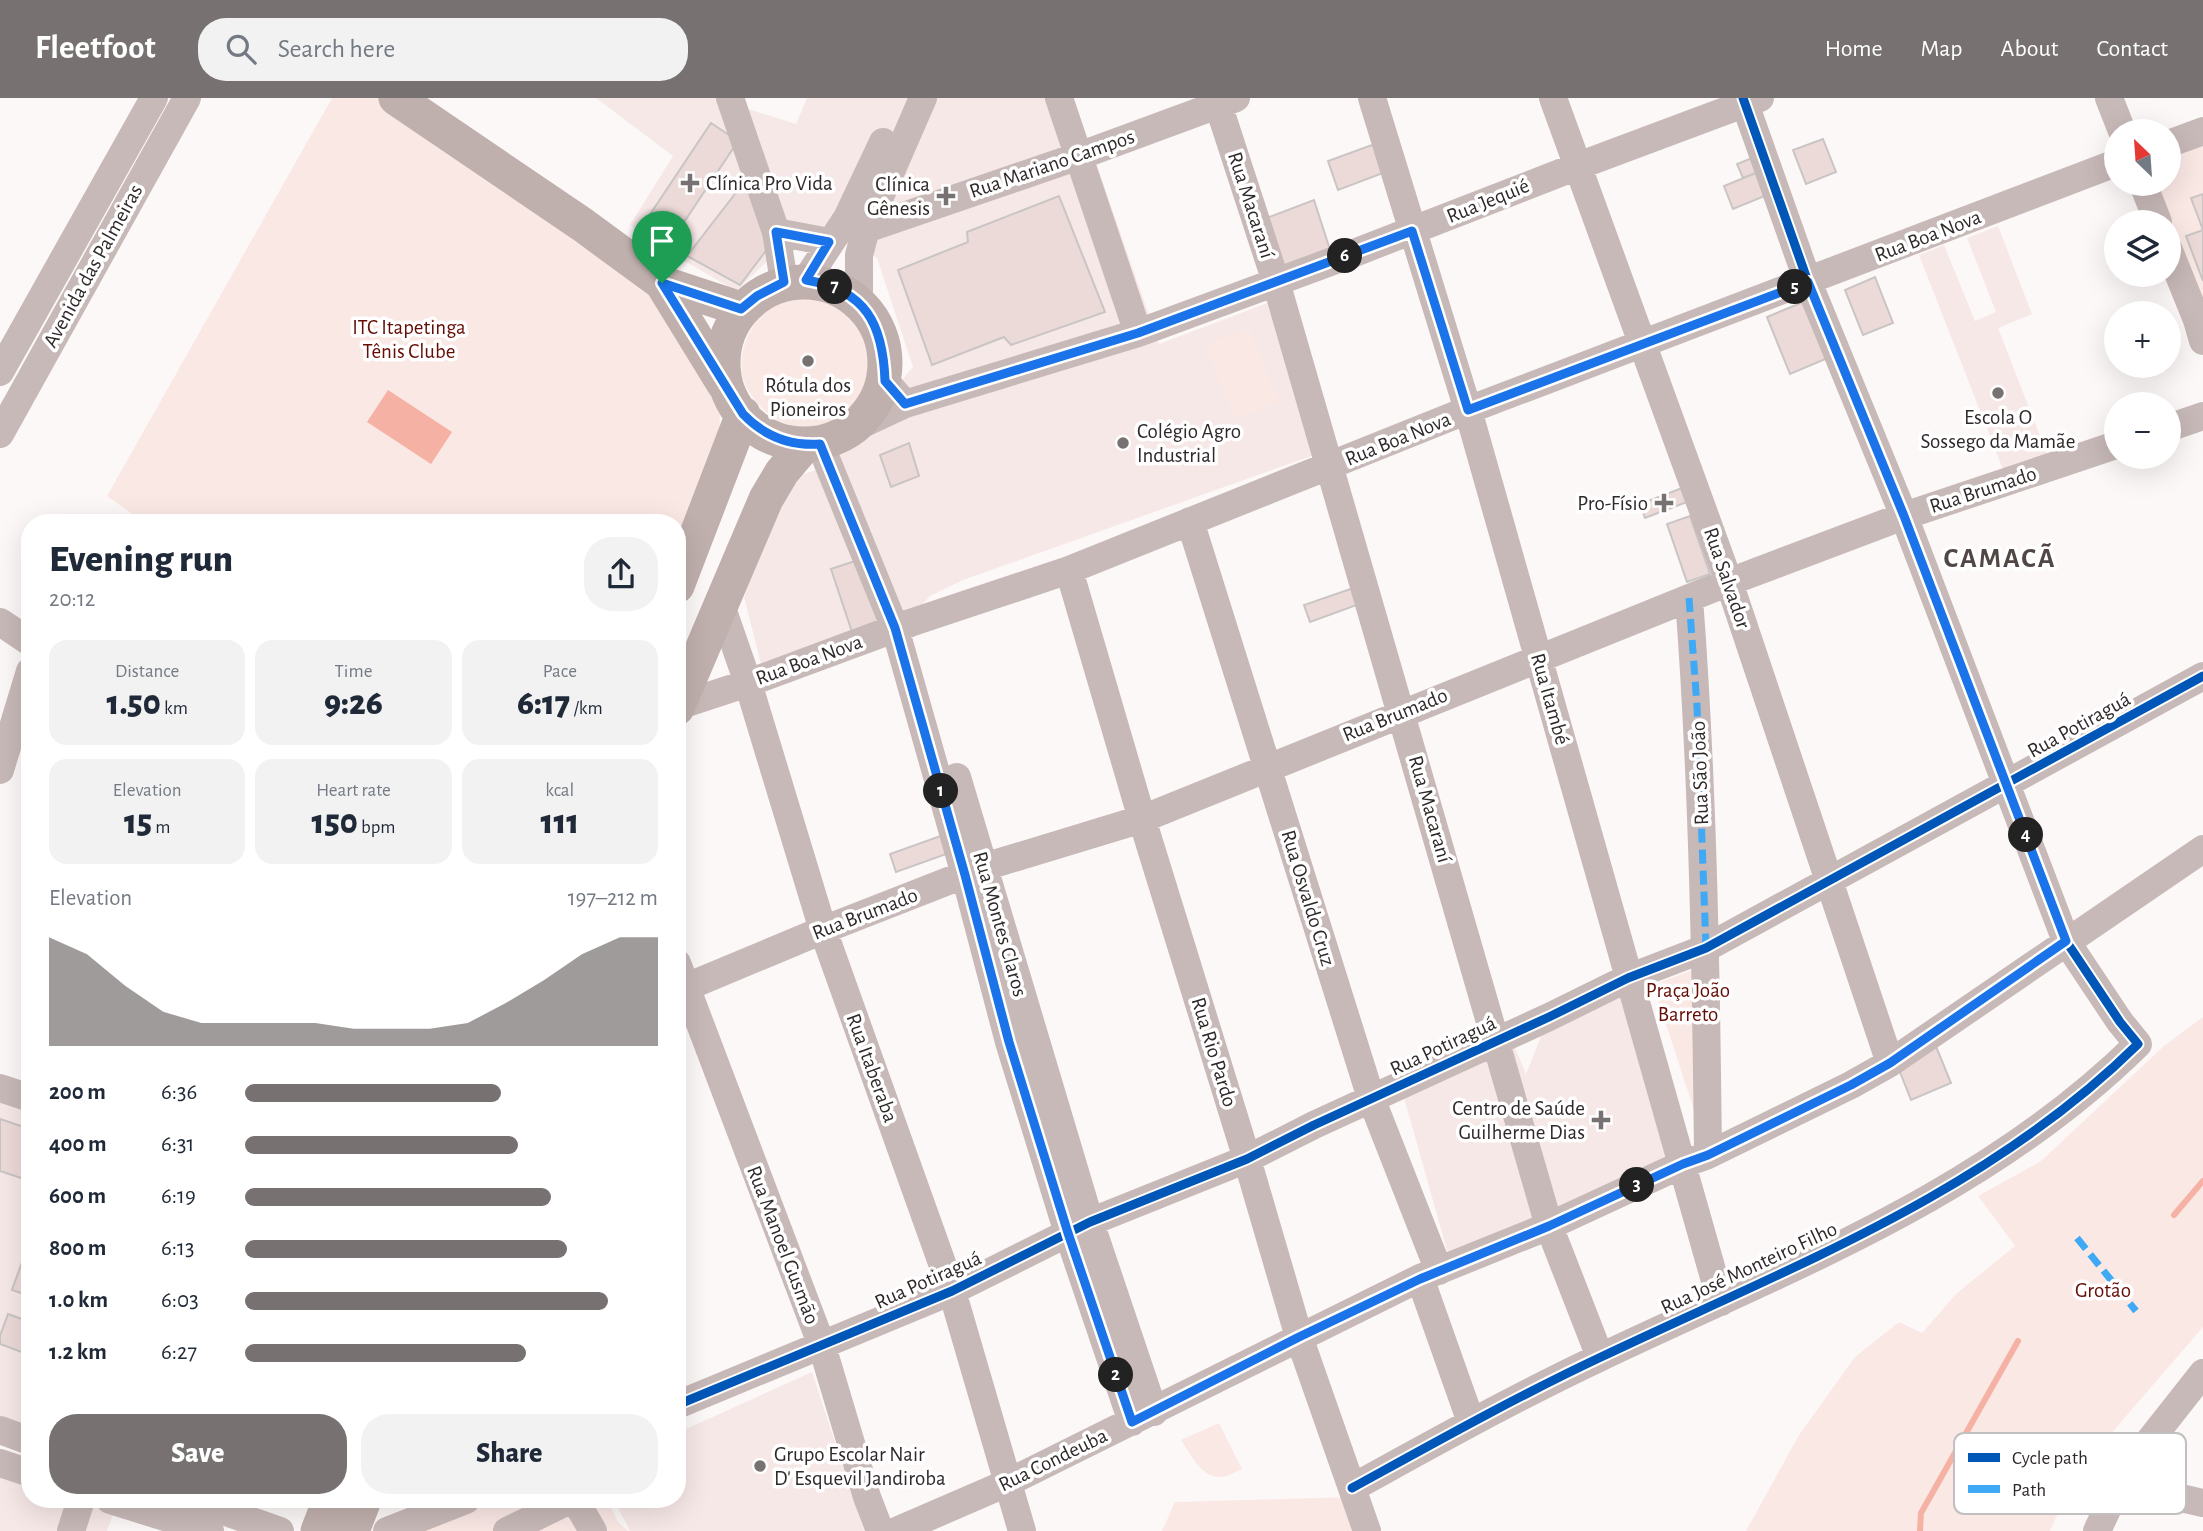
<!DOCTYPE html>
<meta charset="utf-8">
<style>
body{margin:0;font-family:"Alegreya Sans",sans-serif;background:#f2f2f3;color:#1f2937;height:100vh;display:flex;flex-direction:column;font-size:26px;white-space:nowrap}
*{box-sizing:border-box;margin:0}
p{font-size:23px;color:#747a83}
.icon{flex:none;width:38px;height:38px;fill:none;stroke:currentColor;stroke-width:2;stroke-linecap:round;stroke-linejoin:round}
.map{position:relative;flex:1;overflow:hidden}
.panel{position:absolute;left:21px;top:416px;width:665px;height:994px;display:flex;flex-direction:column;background:#fff;border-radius:28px;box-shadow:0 7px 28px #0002}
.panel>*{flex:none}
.needle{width:46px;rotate:335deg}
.fabs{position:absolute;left:2104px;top:21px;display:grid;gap:14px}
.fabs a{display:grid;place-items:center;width:77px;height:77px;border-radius:50%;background:#fff;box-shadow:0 7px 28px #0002;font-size:35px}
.pin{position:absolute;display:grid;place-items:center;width:60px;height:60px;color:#fff;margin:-72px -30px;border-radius:50% 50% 50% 0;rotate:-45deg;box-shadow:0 0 7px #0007}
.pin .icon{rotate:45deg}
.km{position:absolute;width:35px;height:35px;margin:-18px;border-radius:50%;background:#222;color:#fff;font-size:19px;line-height:35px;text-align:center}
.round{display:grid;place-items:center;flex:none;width:74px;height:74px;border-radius:28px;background:#f2f2f3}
.summary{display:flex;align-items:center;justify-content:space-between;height:119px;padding:0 28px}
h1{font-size:38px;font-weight:800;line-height:52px}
.stats{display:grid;grid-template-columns:repeat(3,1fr);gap:10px;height:119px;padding:7px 28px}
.stats div{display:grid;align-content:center;border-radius:18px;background:#f2f2f3;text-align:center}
.stats b{font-size:35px;font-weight:800}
.stats small{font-size:19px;font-weight:400}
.stats p{font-size:19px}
.chart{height:196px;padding:14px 28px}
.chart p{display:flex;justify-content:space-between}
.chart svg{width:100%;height:126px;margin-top:7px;fill:#777271;opacity:.7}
.action{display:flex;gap:14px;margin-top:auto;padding:14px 28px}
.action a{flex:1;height:80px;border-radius:28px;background:#777271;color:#fff;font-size:28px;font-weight:800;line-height:80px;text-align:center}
.action a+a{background:#f2f2f3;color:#1f2937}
ul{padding:0 28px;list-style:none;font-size:23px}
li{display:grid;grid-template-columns:112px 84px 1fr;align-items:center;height:52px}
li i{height:18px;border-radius:9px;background:#777271}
header{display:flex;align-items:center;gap:42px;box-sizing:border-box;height:98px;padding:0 35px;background:#777271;color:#fff}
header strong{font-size:33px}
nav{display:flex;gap:38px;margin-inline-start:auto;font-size:24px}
.search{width:490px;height:63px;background:#f2f2f3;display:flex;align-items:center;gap:18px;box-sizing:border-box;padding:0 24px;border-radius:28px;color:#747a83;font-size:26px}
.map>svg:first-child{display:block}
.built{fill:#f6e8e6}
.green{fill:#fae8e5}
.water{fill:#f6b1a5}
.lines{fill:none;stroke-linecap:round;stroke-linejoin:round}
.stream{stroke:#f6b1a5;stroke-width:6}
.building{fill:#ecdad8;stroke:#c9c5c4;stroke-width:2}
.minor{stroke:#c7b9b7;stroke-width:28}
.major{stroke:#c0b0ad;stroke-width:35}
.quiet{stroke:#3fa9f5;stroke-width:7;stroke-dasharray:14 7;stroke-linecap:butt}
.cycleway-casing{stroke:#fff;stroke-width:13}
.cycleway{stroke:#0057b8;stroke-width:9}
.route-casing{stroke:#fff;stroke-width:14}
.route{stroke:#1a73e8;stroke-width:9}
.poi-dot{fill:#777271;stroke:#fff;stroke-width:2.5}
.labels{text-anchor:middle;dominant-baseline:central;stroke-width:7;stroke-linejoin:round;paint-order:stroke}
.street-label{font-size:21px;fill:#2f2a29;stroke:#fff}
.poi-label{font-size:21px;fill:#2f2a29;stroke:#fff;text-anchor:start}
.park-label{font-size:21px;fill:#640d05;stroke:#fff}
.district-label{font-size:28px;font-weight:bold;letter-spacing:2px;fill:#514745;stroke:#fff}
.key{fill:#fff;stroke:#c1bfbf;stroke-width:2}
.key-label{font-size:19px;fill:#2f2a29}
</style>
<header>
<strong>Fleetfoot</strong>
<div class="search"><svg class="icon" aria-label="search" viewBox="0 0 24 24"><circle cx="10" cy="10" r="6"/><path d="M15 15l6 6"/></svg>Search here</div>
<nav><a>Home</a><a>Map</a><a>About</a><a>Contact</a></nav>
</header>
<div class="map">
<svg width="2203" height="1433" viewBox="0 0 2203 1433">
<rect width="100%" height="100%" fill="#fdf8f8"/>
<!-- built -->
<path class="built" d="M596,0H737L739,8L796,26L807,0H1069L1092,53L1159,246L1283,199L1334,350L963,482L930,498L897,535L764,578L744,499L778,399L791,381L829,367L913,269L877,160L834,133L772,159L736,193L683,162L630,127L673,58Z
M1998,128L2032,216L1998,230L2049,361L2006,379L1919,157L1944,147L1975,223L1996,214L1967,140Z
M1628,880L1683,1066L1453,1174L1403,996L1511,940L1526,976L1549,919Z
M0,997L30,1007V1327L0,1318Z
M812,1274L864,1433H630L614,1402H677V1335Z
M0,1370L30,1380V1402H94L116,1409L107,1433H0Z"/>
<!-- green -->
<path class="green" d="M332,0H382L669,193L721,288L718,367L677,453V425H145L107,398Z
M2203,41V214L2157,86H2168V54Z
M823,197C850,206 856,213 867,239C871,248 878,264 877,275C876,288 866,302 857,311C818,345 769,333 746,288C733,264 749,222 772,208C788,198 805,197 823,197Z
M1249,230L1279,304L1235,321L1205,247Z
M1714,864L1708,1054L1653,887Z
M2203,919V1229L2090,1360L2062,1406L2050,1433H1746L1799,1337L1855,1259L1899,1224L1922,1235L1957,1195L2015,1148L1978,1098L2041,1063L2165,947Z
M1219,1325L1242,1371C1235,1374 1227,1379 1221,1379C1202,1381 1190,1355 1181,1342Z
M1355,1399L1373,1433H1162L1175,1404Z
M466,1402H608L617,1423L628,1433H388Z"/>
<!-- water -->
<path class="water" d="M388,292L452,334L431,366L367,324Z"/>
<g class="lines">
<!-- stream -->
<path class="stream" d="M2174,1117L2203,1083
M1920,1433L1921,1415L2018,1243"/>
</g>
<!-- building -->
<path class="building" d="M711,25L738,43L670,145L643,127Z
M1823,41L1836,74L1806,86L1793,52Z
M1380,44L1391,72L1338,92L1328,63Z
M1757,58L1763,72L1743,80L1737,66Z
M1763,72L1772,95L1733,111L1724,88Z
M745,83L768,150L740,187L687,158Z
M2203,96V183L2186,138L2203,132L2191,100Z
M1059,98L1105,214L1011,247L1004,239L932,267L898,172L968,144L967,134Z
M1314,102L1333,161L1281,180L1264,121Z
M1875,179L1893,225L1863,237L1845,192Z
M1813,200L1835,257L1790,276L1767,219Z
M909,345L919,378L891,389L880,357Z
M1682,390L1687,404L1645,420L1640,406Z
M1690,418L1710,476L1687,484L1667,426Z
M864,460L887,521L852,534L831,471Z
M1359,488L1365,504L1310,524L1304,507Z
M946,736L952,754L896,774L890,756Z
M1935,946L1951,985L1911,1002L1898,969Z
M0,1021L30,1031V1083L0,1073Z
M25,1156L30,1157V1198L12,1192Z
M8,1216L30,1224V1257L0,1246V1238Z
M30,1289V1311L22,1308Z"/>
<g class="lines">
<!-- minor -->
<path class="minor" d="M730,0L776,134L784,184
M1059,0L1138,235
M1216,0L1276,184L1549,1128L1600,1259
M1372,0L1468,312L1721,1204
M1553,0L1729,484L1890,965
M2109,0L2122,33
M2168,46L2203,33
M2143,86L2158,124
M866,131L1079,58L1236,0
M776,134L829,144
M2168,150L2197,222L2203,243
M806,182L847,120L883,44
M859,205V157L866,131L923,0
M0,274L154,0
M885,283L905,306
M858,328L905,306L1138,235L1349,157L1578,68L1760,0
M2168,330L2203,318
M0,336L187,0
M820,346L895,530L965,777L1009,944L1068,1135L1132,1324
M1190,423L1371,1000L1439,1173
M1069,472L1142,721L1247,1061L1299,1239L1367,1433
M1689,500C1703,686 1706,871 1708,1057
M721,507L748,585L823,832L952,1193L1022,1433
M0,524L30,544
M678,608L748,585L910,525L1069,472L1468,312L2116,65
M0,672L30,573
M957,679L1090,1124L1154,1314
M677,865L822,1248L867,1399L880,1433
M677,893L823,832L984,769L1142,721L1729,484L1904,418L2116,347
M0,990L30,1000
M1420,1180L1471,1324
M677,1307L952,1193L1090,1124L1247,1061L1314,1027L1549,919L1628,880L1706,850L2203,578
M0,1332L30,1343
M0,1365L30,1375
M1352,1390C1434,1345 1516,1299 1601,1259C1790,1169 1986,1096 2138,946L2120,924L2066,843L1904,418L1808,184L1743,0
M2147,1392L2203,1405
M110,1402L210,1433
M192,1402L280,1433
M575,1402L593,1433
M71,1433L81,1402
M387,1433L466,1402
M507,1433L570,1402
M896,1433L1007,1385L1420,1180L1549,1128L1683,1066L1708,1057L1851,987L1890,965L2203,751
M2097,1433L2118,1388L2147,1346L2203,1275"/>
<!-- major -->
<path class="major" d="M396,0L583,127L662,185L741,211
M723 265a81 81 0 1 1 162 0a81 81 0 1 1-162 0Z
M662,185L724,286
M677,488L743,316
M677,610L766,401L782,374L805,347
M318,1433L330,1402
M352,1433L364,1402"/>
<!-- quiet -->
<path class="quiet" d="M1689,500L1697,608L1706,850
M2077,1140L2136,1213"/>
<!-- cycleway casing -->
<g class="cycleway-casing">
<path id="cycleway" d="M677,1307L952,1193L1090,1124L1247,1061L1314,1027L1549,919L1628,880L1706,850L2203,578
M1352,1390C1434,1345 1516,1299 1601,1259C1790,1169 1986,1096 2138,946L2120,924L2066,843L1904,418L1808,184L1743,0"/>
</g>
<!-- cycleway -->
<use href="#cycleway" class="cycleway"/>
</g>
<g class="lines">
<!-- route casing -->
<g class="route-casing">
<path id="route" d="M1412,133L1468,312L1808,184L1904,418L2066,843L1890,965L1851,987L1708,1057L1683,1066L1549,1128L1420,1181L1299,1239L1132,1324L1068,1135L1009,944L965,777L895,530L820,346C789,348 764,338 743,316L662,185L741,211L757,198L784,184L776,134L829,144L806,182C866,192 883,226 885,283L905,306L1138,235Z"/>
</g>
<!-- route -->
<use href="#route" class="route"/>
</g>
<!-- markers -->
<g class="poi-dot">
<path d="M686.5 74.5h7v7h7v7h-7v7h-7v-7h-7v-7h7z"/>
<path d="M942.5 87.5h7v7h7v7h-7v7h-7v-7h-7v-7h7z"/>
<circle cx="808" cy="263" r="7"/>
<circle cx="1998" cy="295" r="7"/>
<circle cx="1123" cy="345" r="7"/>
<path d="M1660.5 394.5h7v7h7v7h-7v7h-7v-7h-7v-7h7z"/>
<path d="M1597.5 1011.5h7v7h7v7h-7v7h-7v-7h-7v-7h7z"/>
<circle cx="760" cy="1368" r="7"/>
</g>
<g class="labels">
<!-- street labels -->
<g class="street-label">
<text transform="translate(1052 66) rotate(-19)">Rua Mariano Campos</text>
<text transform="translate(1488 103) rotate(-22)">Rua Jequié</text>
<text transform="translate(1251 107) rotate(72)">Rua Macaraní</text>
<text transform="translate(1928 138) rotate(-21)">Rua Boa Nova</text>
<text transform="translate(93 168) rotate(-61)">Avenida das Palmeiras</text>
<text transform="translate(1398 341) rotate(-22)">Rua Boa Nova</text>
<text transform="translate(1983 392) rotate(-18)">Rua Brumado</text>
<text transform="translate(1727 480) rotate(71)">Rua Salvador</text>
<text transform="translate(809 562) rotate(-20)">Rua Boa Nova</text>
<text transform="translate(1550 601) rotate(74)">Rua Itambé</text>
<text transform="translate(1395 617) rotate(-22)">Rua Brumado</text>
<text transform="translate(2079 627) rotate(-29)">Rua Potiraguá</text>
<text transform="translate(1700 675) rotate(-92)">Rua São João</text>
<text transform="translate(1430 711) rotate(74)">Rua Macaraní</text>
<text transform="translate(1308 800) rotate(73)">Rua Osvaldo Cruz</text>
<text transform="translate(865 816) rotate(-21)">Rua Brumado</text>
<text transform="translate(1000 826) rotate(74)">Rua Montes Claros</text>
<text transform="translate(1443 948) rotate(-25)">Rua Potiraguá</text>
<text transform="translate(1214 954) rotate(73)">Rua Rio Pardo</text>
<text transform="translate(872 970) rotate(70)">Rua Itaberaba</text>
<text transform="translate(783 1147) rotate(69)">Rua Manoel Gusmão</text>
<text transform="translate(1749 1170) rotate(-25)">Rua José Monteiro Filho</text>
<text transform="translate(928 1182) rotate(-24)">Rua Potiraguá</text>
<text transform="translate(1053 1362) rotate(-26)">Rua Condeuba</text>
</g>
<!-- poi labels -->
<g class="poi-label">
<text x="706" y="85">Clínica Pro Vida</text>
<text x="930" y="86" text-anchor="end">Clínica<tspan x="930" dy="24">Gênesis</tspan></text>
<text x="808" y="287" text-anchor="middle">Rótula dos<tspan x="808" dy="24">Pioneiros</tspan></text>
<text x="1998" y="319" text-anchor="middle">Escola O<tspan x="1998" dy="24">Sossego da Mamãe</tspan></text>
<text x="1137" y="333">Colégio Agro<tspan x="1137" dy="24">Industrial</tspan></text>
<text x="1648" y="405" text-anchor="end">Pro-Físio</text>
<text x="1585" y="1010" text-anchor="end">Centro de Saúde<tspan x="1585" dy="24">Guilherme Dias</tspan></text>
<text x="774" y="1356">Grupo Escolar Nair<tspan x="774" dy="24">D' Esquevil Jandiroba</tspan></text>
</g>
<!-- park labels -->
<g class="park-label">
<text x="409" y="229">ITC Itapetinga<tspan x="409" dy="24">Tênis Clube</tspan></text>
<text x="1688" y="892">Praça João<tspan x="1688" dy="24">Barreto</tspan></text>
<text x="2103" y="1192">Grotão</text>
</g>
<!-- district labels -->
<g class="district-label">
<text x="2000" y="461">CAMACÃ</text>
</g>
</g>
<!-- legend -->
<rect x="1954" y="1335" width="232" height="81" rx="10" class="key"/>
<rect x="1968" y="1355" width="32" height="9" fill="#0057b8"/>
<rect x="1968" y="1387" width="32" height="8" fill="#3fa9f5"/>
<g class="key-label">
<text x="2012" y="1366">Cycle path</text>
<text x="2012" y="1398">Path</text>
</g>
</svg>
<div class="fabs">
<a><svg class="needle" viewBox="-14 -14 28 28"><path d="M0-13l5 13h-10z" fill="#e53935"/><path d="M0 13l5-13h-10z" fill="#747a83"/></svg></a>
<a><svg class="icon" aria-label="layers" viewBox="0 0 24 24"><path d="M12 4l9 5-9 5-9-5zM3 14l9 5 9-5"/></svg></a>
<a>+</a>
<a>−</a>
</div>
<div class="pin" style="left:662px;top:185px;background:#1e9e55"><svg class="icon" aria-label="arrive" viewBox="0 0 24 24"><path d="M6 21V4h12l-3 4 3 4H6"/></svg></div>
<b class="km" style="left:941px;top:693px">1</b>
<b class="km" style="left:1116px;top:1277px">2</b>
<b class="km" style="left:1637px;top:1087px">3</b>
<b class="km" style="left:2026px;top:737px">4</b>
<b class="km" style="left:1795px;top:189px">5</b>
<b class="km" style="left:1345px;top:158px">6</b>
<b class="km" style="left:835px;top:189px">7</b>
<section class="panel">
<div class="summary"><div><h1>Evening run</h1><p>20:12</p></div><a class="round"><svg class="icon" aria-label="share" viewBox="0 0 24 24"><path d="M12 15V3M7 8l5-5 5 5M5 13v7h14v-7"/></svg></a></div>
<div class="stats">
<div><p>Distance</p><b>1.50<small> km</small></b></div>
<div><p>Time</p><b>9:26</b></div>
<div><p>Pace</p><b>6:17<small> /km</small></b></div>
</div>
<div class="stats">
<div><p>Elevation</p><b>15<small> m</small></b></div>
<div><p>Heart rate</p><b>150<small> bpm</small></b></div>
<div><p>kcal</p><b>111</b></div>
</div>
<div class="chart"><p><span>Elevation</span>197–212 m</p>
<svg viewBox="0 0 160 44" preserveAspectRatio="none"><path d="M0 44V6L10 12L20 23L30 32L40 36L50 36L60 36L70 36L80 38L90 38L100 38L110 36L120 29L130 21L140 12L150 6L160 6V44z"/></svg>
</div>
<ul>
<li><b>200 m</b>6:36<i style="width:62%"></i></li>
<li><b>400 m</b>6:31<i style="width:66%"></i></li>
<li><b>600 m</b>6:19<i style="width:74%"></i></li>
<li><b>800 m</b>6:13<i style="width:78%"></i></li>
<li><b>1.0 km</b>6:03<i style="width:88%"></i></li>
<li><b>1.2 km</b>6:27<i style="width:68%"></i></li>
</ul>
<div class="action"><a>Save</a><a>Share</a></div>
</section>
</div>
